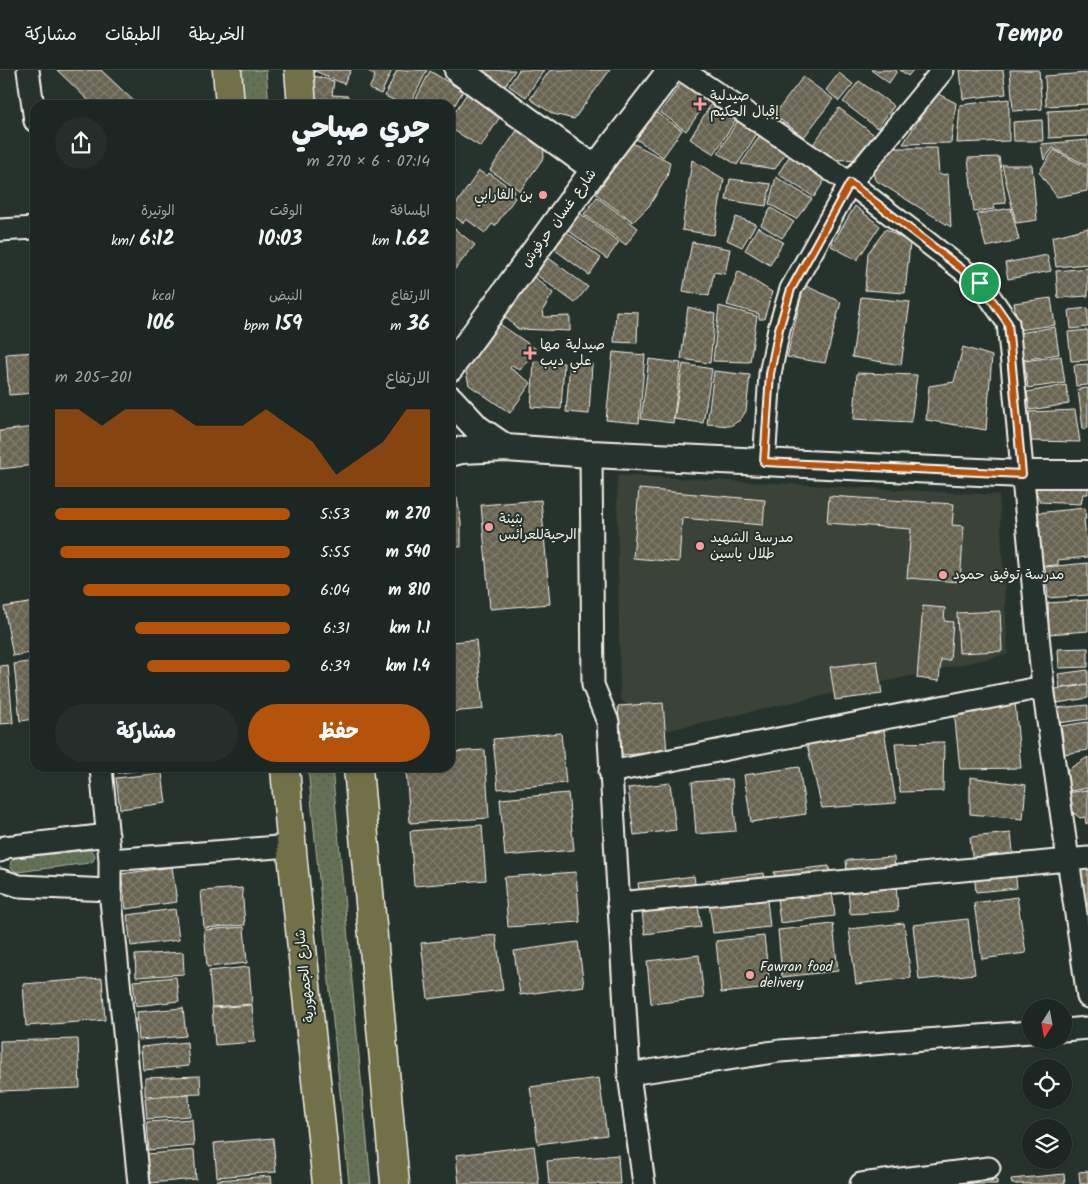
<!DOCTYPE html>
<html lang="ar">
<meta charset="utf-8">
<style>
body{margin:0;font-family:Kalam,"Playpen Sans Arabic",sans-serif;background:#252e2a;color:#f1f3f6;direction:rtl;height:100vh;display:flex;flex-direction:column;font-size:19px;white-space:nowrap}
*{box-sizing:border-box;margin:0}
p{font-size:16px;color:#a0a5a5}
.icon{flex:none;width:28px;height:28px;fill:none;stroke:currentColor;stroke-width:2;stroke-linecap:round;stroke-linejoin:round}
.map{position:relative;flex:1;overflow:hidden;direction:ltr}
.details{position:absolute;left:30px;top:30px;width:425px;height:672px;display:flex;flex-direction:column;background:#1c2622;border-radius:15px;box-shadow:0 1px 4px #0004,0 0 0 1px #3a4340;direction:rtl}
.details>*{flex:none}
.needle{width:32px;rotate:191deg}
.buttons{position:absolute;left:1022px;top:929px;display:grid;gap:10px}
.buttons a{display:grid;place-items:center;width:50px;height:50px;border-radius:50%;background:#1c2622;box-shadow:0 1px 4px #0004,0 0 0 1px #3a4340;font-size:25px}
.pin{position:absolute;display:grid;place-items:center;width:42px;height:42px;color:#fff;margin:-21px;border:2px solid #fff;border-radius:50%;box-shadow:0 1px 5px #0007}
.round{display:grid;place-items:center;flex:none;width:52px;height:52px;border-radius:26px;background:#252e2a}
.headline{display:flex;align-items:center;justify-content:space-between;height:85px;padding:0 25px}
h1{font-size:28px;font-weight:800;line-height:38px}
.stats{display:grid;grid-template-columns:repeat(3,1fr);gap:8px;height:85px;padding:5px 25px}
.stats div{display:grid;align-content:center}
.stats b{font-size:21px;font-weight:800}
.stats small{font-size:14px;font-weight:400}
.stats p{font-size:14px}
.chart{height:140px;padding:10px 25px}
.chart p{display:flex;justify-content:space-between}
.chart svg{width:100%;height:90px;margin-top:5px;fill:#b45309;opacity:.7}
.button{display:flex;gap:10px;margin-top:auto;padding:10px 25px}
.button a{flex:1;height:58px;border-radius:30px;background:#b45309;color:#fff;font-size:20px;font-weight:800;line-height:58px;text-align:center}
.button a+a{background:#252e2a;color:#f1f3f6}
ul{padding:0 25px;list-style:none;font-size:16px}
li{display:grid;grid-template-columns:80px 60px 1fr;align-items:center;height:38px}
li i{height:12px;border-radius:6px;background:#b45309}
header{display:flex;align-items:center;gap:30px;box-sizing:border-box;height:70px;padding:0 25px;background:#1c2622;border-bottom:1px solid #3a4340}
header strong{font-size:24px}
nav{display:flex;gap:28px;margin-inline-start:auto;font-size:18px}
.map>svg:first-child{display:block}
.built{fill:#3a4238}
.grass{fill:url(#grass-dots);stroke:#abb19e}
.building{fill:url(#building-cross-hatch);stroke:#f4f1e8}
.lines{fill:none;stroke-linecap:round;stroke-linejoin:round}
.minor-casing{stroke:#f4f1e8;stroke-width:25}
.tertiary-casing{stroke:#f4f1e8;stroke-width:30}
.primary-casing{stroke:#f4f1e8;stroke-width:31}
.minor{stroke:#26332d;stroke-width:21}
.tertiary{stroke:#26332d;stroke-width:26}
.primary{stroke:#71704a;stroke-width:28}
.route-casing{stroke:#fff;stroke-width:10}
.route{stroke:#b45309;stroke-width:6}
.poi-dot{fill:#ff9aa2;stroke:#26332d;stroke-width:2}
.labels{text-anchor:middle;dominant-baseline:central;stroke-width:4;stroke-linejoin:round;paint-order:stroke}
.poi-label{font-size:14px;fill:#f4f1e8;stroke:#26332d;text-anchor:start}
.street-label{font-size:14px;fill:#f4f1e8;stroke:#26332d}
</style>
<header>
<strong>Tempo</strong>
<nav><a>الخريطة</a><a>الطبقات</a><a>مشاركة</a></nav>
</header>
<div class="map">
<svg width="1088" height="1114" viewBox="0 0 1088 1114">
<defs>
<pattern id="grass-dots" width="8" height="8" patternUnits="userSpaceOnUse" patternTransform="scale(1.25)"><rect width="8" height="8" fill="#627153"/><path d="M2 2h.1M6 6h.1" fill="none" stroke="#545a4c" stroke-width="1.8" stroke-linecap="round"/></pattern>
<pattern id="building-cross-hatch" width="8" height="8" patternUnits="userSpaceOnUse" patternTransform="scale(1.25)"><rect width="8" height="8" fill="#696451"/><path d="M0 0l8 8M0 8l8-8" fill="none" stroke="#7f7b6a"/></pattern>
</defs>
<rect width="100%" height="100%" fill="#26332d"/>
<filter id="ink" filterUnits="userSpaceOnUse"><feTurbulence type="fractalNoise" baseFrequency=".02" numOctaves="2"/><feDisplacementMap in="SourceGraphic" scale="10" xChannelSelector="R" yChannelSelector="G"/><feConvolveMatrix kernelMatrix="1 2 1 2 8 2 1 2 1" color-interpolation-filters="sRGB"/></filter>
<g filter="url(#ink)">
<!-- built -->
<path class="built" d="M617,405L999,425L1008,584L665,661L637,651L620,627Z"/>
<!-- grass -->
<path class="grass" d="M240,0H266L269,35H243Z
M308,698H332L371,1114H349Z
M89,780L94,783L95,786L93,791L89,793L17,802L12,799L10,796L11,791L15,788Z"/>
<!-- building -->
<path class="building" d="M57,0H101L138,35H93Z
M313,0H351L344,14Z
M367,0H392L381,24L369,19L375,6Z
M397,0H427L410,35H404L385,26Z
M477,0H515L503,19Z
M519,0H544L526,27L509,16Z
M550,0H610L574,49L553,44L530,29Z
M871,0H895L897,1L889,13Z
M900,0H913L908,6Z
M960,0H1003L1006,24L963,29Z
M1010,0H1039L1042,39L1013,41Z
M430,1L463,21L450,43V35H413Z
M839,3L853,14L839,31L826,20Z
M1088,3V34L1046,36L1045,6Z
M314,6L334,11L332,25L348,26V35H311Z
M803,7L833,29L804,67L774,45Z
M683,11L709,29L686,61L660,42Z
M859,11L894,36L877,58L843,32Z
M467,23L501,45L481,77L450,58V50Z
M936,23L956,33L951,73L903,74Z
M714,29L739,45L714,84L690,69Z
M1009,29V71L957,73L960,35Z
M839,38L881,70L866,89L834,90L812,76Z
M1088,39V66L1049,68L1048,41Z
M652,40L682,60L663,87L633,67Z
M740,47L760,59L737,95L718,83Z
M1042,50L1043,71H1014L1013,52Z
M520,56L543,72L544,87L520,121L490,100Z
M763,61L789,78L775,99L741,94Z
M1088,70V96L1053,78L1044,90L1041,74Z
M632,73L670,92L667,107L649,136L633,152L596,124Z
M884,78H937L939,105L948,104L951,157L875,110L871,95Z
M1054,80L1088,98L1087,121L1057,127L1039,102Z
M792,82L828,105L814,127L778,104Z
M999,87L1006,133L994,134V139L974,142L968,88Z
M692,90L724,109L714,165L682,160Z
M1002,95H1032L1037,150L1016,153Z
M479,101L487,106L489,103L515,121L512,125L515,128L495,156L492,154L485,163L466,149L463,153L450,143Z
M776,107L812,129L796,149L769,134Z
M730,109L771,114L766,136L726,130Z
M597,127L638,158L626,175L584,144Z
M855,136L880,156L857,190L831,176Z
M771,138L794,152L782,168L761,155Z
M1011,138L1019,170L986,177L977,144Z
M577,141L619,172L607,189L565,158Z
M736,147L756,154L742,177L727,170Z
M450,155L475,175L450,205Z
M560,157L601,188L589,205L547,174Z
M758,157L783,172L770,195L745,180Z
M1088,158V194L1056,197L1052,167Z
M886,159L910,173L905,223L865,220L868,183Z
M692,172L730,179L725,204L714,202L709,226L683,221Z
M1047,185L1051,201L1008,209L1005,193Z
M546,186L588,217L575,233L534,203Z
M1088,198V226L1058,228L1056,201Z
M738,201L772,222L764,249H759V244L727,235Z
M530,203L553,223L543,240L544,247L570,246V261L518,259L502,244Z
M804,215L841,232L825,293L787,287Z
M861,227L910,232L901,295L852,287Z
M1051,228L1055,255L1018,260L1014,233Z
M719,236L757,246L750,292L713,291Z
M688,237L715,244L710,293L681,289Z
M1088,238V257L1071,259L1069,240Z
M616,241L638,242L637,273L614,272Z
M494,250L536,279L520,300L512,295L510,298L531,313L510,343L469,315L464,293Z
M1055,257L1059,284L1022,290L1018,263Z
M1088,260V290L1071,291L1068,262Z
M963,277L992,286L986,360L926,350L929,316L954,312Z
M35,282V323L9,325L6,284Z
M613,282L645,285L639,353L606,350Z
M1061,286L1065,313L1028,318L1024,291Z
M649,289L681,293L673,353L641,349Z
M534,291L564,293L561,339L531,337Z
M570,293L592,294L589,344L566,342Z
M683,294L712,299L703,353L674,349Z
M1088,294V315L1076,316L1074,295Z
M714,301L750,305L746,341L740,350L730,356L707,354Z
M857,303L917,305L911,352L854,349Z
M1066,315L1069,334L1030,340L1027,322Z
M1088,318V358L1083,359L1078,319Z
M1075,340L1080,372L1031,371L1029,342Z
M35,357V395L0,399V361Z
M1088,407V424H1083L1081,434L1040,432L1036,422V414Z
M639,419L765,430L763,455L682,448L679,492L633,488Z
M829,426L954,434L952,455L964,456L960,512L907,508L911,459L827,453Z
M457,427L461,453V477L450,476V429Z
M541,430L550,534L490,539L481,435Z
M1085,438L1086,449H1084L1088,487L1058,490V495L1041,496L1036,443Z
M1088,493V525L1048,528L1045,497Z
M1088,530V561L1049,564L1048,533Z
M35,532V582L13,586L4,537Z
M923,536L945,538L944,551L953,552L950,590H941L939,611L917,608Z
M1000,541L1002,581L959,583L957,543Z
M476,570L483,639L450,642V572Z
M1088,578V597L1059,598L1058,579Z
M35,591V649L20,651L14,594Z
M877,591L882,624L835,630L830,597Z
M8,595L13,653L0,654V596Z
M1088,600V614L1060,618L1058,604Z
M1088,615V628L1057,633L1055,619Z
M1015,632L1021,698L960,699L954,641Z
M663,633L667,682L622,685L618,636Z
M1088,635V649L1058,653L1056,638Z
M1088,652V680L1065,684L1061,656Z
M883,654L896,733L822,738L806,670Z
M561,663L566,713L498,719L493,669Z
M944,672L943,721L900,722L895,673Z
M485,680L489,748L410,753L406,698H450V682Z
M1088,687V718L1070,721L1067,700Z
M799,697L806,744L751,752L744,705Z
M117,698H161L118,703Z
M162,703L166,733L120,739L116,708Z
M970,707L1026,715L1023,749L970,744Z
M732,709L736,761L696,764L692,712Z
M670,713L676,760L634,765L628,718Z
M1088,720V753L1086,754L1085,747L1080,748L1069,739L1066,723Z
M568,723L574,780L505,786L500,729Z
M482,755L486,810L414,816L410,761Z
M1011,763L1017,818L976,822L970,767Z
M1088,779V837H1080L1074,797Z
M894,787L898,841L850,844L846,790Z
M829,796L835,846L780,853L774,802Z
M172,797L177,832L126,839L121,804Z
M576,802L580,852L508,857L504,807Z
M764,803L770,857L713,863L706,810Z
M694,806L701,857L645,864L638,813Z
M242,818L245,855L204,858L201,821Z
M1017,827L1026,883L982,889L974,833Z
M175,839L179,870L131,876L127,845Z
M968,849L975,904L919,910L913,855Z
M904,853L911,908L856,914L849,859Z
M833,854L838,901L782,907L778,860Z
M244,857L247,893L207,897L204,860Z
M496,865L503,920L428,929L421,873Z
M764,866L770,918L721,923L716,871Z
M578,872L584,916L520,925L514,881Z
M183,882L184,904L136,907L135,885Z
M699,885L704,928L651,934L647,891Z
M249,897L252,934L212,937L209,901Z
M176,907L179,931L136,936L133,911Z
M102,908L105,950L26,956L23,914Z
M252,935L255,972L215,975L212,938Z
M183,938L186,966L139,970L137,942Z
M78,969L80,1018L0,1021V971Z
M187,972L189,996L143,1000L141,977Z
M200,1006L201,1024L145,1026V1008Z
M599,1008L607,1065L538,1074L530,1017Z
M189,1025L190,1046L147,1049L145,1028Z
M192,1049L194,1076L149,1080L147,1052Z
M273,1068L276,1102L217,1107L214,1073Z
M534,1076L539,1114H459L456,1085Z
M194,1080L196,1109L150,1113L147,1084Z
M618,1085L620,1114H549L547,1091Z
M1088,1101V1114H1080L1079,1102Z
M1064,1104L1065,1114H1012L1011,1109Z
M271,1106L272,1114H217V1110Z
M997,1110V1114H964Z"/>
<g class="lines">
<!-- minor casing -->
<g class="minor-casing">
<path id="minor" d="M28,0L35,51
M682,0L850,113L980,213L1008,253L1043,617L1088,927
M0,160L35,158
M591,384L593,615L608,652L629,1004L644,1114
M764,392L770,304L779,259L791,219L850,113L943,0
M101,698L110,790V820L139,1114
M610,702L1043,617
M0,781L5,777L108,765
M110,790L291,776
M0,810L19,816L110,820
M618,833L1088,788
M1064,960L1088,958
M629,1004L780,981L1031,962
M861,1114L989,1098"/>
</g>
<!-- tertiary casing -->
<g class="tertiary-casing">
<path id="tertiary" d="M458,0L595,99
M450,298L595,99L671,0
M450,329L478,359L506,378
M450,383L462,380L506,378L591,384L1022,404H1088"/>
</g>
<!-- primary casing -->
<g class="primary-casing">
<path id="primary" d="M227,0L230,35
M299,0L302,35
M285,698L293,793L327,1114
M358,698L395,1114"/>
</g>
<!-- minor -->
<use href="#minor" class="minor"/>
<!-- tertiary -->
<use href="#tertiary" class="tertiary"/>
<!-- primary -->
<use href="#primary" class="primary"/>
</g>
</g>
<g class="lines" filter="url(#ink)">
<!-- route casing -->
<g class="route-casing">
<path id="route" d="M850,113L980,213L1008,253L1022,404L764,392L770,304L779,259L791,219Z"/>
</g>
<!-- route -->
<use href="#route" class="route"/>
</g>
<!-- markers -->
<g class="poi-dot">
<path d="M697.5 26.5h5v5h5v5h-5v5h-5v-5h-5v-5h5z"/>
<circle cx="543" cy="125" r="5"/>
<path d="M527.5 275.5h5v5h5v5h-5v5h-5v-5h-5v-5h5z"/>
<circle cx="489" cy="457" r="5"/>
<circle cx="700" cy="476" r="5"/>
<circle cx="943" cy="505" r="5"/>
<circle cx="750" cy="905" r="5"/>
</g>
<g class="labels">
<!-- poi labels -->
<g class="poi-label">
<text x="710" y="26">صيدلية<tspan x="710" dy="16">إقبال الحكيم</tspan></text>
<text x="533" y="125" text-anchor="end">بن الفارابي</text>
<text x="540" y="275">صيدلية مها<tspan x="540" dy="16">علي ديب</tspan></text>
<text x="499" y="449">بثينة<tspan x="499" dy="16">الرحيةللعرائس</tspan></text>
<text x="710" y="468">مدرسة الشهيد<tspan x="710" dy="16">طلال ياسين</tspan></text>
<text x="953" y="505">مدرسة توفيق حمود</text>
<text x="760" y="897">Fawran food<tspan x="760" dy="16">delivery</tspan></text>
</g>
<!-- street labels -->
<g class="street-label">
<text transform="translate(559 148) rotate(-54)">شارع غسان حرفوش</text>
<text transform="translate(305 906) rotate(-96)">شارع الجمهورية</text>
</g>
</g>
</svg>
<div class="buttons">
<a><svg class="needle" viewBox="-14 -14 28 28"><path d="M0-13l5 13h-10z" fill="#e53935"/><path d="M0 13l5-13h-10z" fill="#a0a5a5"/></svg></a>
<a><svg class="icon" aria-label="locate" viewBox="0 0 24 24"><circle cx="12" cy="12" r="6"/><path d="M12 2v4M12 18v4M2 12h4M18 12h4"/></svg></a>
<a><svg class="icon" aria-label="layers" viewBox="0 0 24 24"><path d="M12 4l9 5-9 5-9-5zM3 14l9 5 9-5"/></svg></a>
</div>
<div class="pin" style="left:980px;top:213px;background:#1e9e55"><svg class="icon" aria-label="arrive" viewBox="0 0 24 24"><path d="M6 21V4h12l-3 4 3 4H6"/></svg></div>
<section class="details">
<div class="headline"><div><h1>جري صباحي</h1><p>07:14 · 6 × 270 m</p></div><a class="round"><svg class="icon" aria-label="share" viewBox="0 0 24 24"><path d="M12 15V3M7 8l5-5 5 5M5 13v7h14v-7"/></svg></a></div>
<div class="stats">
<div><p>المسافة</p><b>1.62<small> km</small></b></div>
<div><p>الوقت</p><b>10:03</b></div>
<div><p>الوتيرة</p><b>6:12<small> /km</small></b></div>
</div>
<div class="stats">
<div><p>الارتفاع</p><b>36<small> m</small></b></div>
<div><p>النبض</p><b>159<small> bpm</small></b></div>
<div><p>kcal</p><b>106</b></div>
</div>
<div class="chart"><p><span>الارتفاع</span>201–205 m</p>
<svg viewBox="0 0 160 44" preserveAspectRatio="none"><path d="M0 44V6L10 6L20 14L30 6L40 6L50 6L60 14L70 14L80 14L90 6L100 14L110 22L120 38L130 30L140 22L150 6L160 6V44z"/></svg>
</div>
<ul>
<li><b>270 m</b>5:53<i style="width:100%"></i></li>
<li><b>540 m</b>5:55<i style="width:98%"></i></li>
<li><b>810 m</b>6:04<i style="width:88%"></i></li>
<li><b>1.1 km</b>6:31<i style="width:66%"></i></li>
<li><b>1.4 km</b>6:39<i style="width:61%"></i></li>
</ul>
<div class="button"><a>حفظ</a><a>مشاركة</a></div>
</section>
</div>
